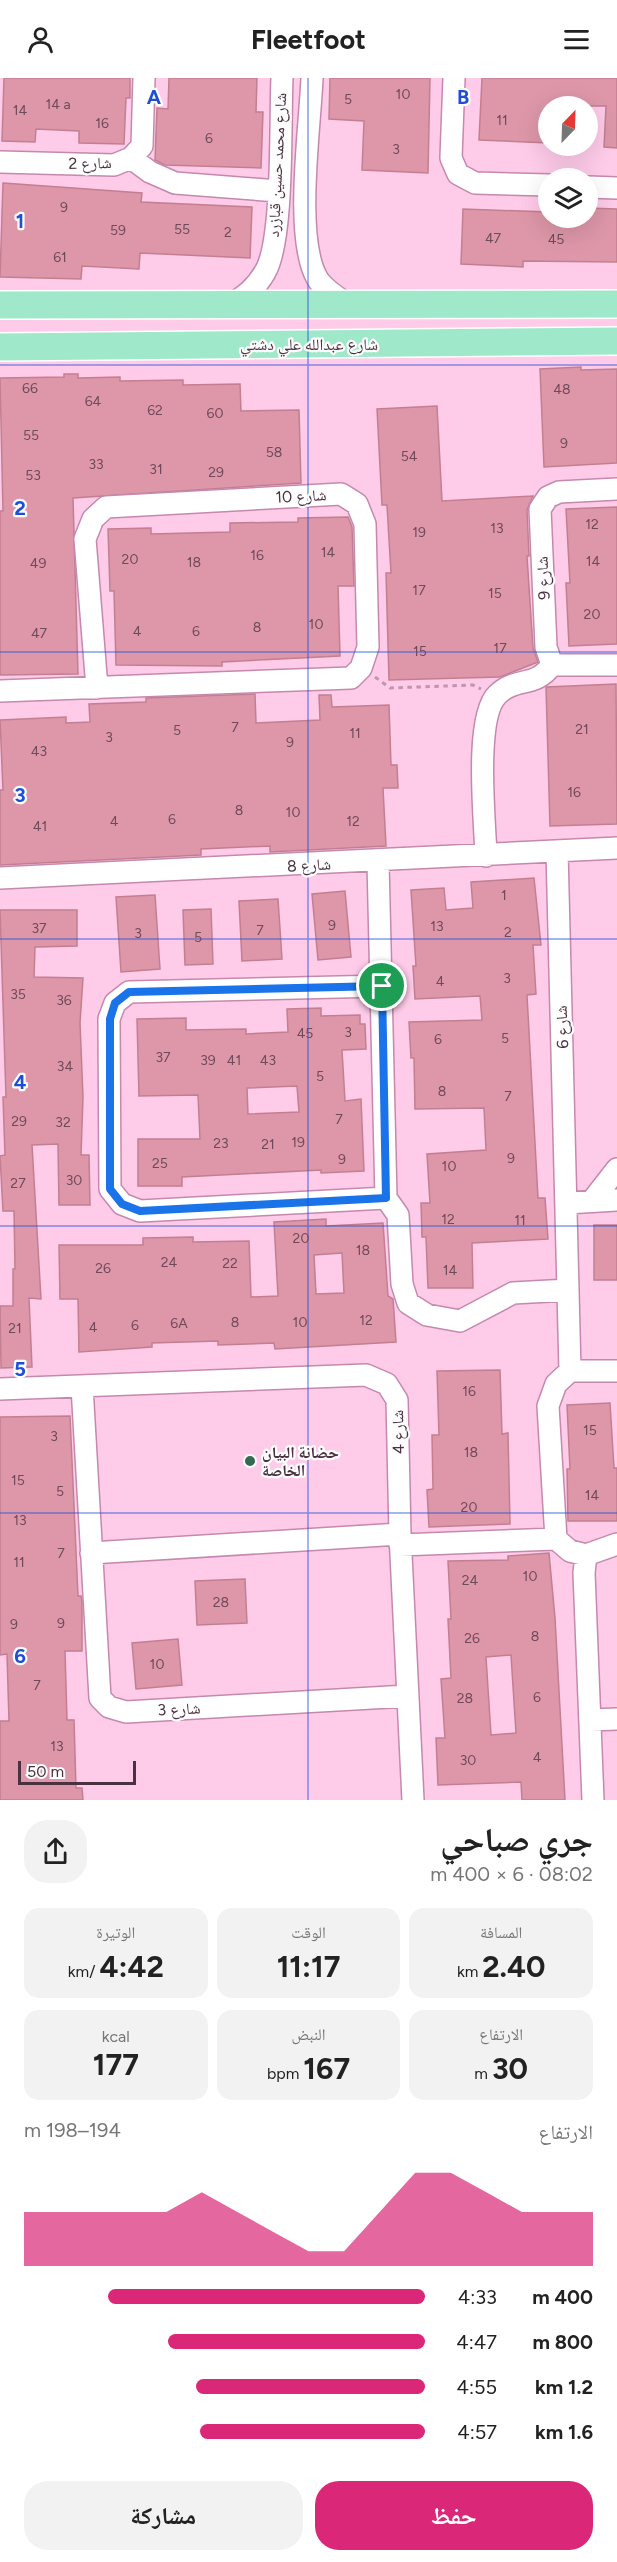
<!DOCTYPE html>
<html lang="ar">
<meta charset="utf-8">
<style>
body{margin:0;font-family:Figtree,"Noto Naskh Arabic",sans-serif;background:#f2f2f2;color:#222;direction:rtl;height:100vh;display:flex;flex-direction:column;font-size:22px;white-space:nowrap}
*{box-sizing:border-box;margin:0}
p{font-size:20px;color:#767676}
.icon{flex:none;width:33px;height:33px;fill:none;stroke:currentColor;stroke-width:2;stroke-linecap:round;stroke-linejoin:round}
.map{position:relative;height:1722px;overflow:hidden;direction:ltr}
.side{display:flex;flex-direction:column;background:#fff;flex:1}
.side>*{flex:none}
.needle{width:39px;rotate:23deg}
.fabs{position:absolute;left:538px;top:18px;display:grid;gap:12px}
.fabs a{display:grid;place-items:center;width:60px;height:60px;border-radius:50%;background:#fff;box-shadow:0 6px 24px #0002;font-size:30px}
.scale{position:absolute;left:18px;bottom:15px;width:118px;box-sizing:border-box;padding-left:6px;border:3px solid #4a3140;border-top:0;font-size:16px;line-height:21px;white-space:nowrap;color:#4a3140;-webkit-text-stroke:4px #fdfdfd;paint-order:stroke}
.pin{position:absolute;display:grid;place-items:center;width:51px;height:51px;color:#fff;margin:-26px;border:3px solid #fff;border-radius:50%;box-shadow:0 2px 6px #0007}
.round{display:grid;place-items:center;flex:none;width:63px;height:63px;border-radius:24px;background:#f2f2f2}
.overview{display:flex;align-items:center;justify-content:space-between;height:102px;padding:0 24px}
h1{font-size:33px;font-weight:700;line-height:45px}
.stats{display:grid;grid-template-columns:repeat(3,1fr);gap:9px;height:102px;padding:6px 24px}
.stats div{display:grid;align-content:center;border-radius:15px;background:#f2f2f2;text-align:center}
.stats b{font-size:30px;font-weight:700}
.stats small{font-size:16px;font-weight:400}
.stats p{font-size:16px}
.chart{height:168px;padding:12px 24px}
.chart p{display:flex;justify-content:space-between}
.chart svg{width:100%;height:108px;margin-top:6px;fill:#db2777;opacity:.7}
.primary-button{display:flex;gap:12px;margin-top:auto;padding:12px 24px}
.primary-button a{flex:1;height:69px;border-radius:24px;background:#db2777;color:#fff;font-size:24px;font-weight:700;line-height:69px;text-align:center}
.primary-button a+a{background:#f2f2f2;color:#222}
ul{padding:0 24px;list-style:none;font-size:20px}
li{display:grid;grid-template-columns:96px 72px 1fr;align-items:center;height:45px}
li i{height:15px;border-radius:8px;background:#db2777}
header{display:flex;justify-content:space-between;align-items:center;height:78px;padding:0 24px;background:#fff;font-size:27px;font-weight:700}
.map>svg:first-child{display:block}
.building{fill:#dd97a9;stroke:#c37f91;stroke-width:1.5;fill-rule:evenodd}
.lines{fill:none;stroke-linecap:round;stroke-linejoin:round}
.minor-casing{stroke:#c589ad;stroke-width:24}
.major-casing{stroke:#fff;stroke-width:30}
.path{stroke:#c096af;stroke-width:3;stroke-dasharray:4.5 4.5;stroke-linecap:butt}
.minor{stroke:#fff;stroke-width:21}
.major{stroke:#9fe8c9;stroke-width:27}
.route-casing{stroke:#fff;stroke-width:12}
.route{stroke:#1a73e8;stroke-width:8}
.grid{fill:none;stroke:#1d4ed8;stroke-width:1.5;stroke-opacity:0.55}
.poi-dot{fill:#326a51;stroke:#fdfdfd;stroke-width:2}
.labels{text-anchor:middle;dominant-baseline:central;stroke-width:4.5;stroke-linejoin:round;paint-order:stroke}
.number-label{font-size:14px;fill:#6f4a5a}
.street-label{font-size:16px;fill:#4a3140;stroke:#fdfdfd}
.poi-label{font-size:16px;font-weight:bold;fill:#4a3140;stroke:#fdfdfd;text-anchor:start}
.grid-label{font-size:20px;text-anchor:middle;font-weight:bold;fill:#1d4ed8;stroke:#fdfdfd;stroke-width:4.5;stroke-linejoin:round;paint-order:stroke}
</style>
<header><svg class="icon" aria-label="menu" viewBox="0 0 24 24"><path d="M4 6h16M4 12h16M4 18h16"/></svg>Fleetfoot<svg class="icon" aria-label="person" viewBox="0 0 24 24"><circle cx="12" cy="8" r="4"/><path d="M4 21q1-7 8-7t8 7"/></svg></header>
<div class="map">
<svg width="617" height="1722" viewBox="0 0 617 1722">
<rect width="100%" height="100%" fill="#fecbe9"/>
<!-- building -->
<path class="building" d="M4,0H130V20H126L124,66L79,65V53L36,51L35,64L2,63Z
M169,0H257L256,34H263L261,90L165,87L155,82L157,30L168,31Z
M330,0H430L428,95L362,92L364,43L329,41Z
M482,0H617V70L604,69L606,28H549V65L479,62Z
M3,105L142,115L141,124L252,129L250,180L140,175L139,191L82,188L81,201L0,199Z
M588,130L617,131V184L523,183V189L461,186L463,131L549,134V140H588Z
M581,289V292L617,291V385L544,389L540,291Z
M64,296H78V300L120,299V303L183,302V307L240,306L241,333L299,332L301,405L73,420L78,596L0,597V433H3L0,300L64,299Z
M437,328L442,423L533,418L527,432L529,478H527L533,570L538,584L500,599L389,602L386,495H391L387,427H382L377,331Z
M617,429V566L569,568L566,505H570L566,431Z
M348,439L352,449L354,508H338L340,578L222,584V588L116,587L114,513H110L108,451L151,450V456L230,454V445L298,444V440Z
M616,606L617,746L550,748L546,609Z
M255,616L256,645L320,642L319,617H331L332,629L389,627L391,687H397L398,710H383L386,768L270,774V768L201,771V777L0,787V712H3L0,642L66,639V645L90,644L89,626L146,624V620Z
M534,800L541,867H533L536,916L527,917L538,1120H545L548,1161L472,1165L473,1210H428L426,1159H422L421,1125H430L427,1076L486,1072L484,1030L415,1031L414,980H411L409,944L482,942L480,918L415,921L413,888H416L411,812L444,810L446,832L473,830L471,804Z
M345,813L351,879L318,882L312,816Z
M155,817L160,891L121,894L116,819Z
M278,821L282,881L242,883L239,823Z
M211,831L213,886L185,887L183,832Z
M0,832H77V868L35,869L34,899L83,900L80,945L83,1019L81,1077H89L90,1127H59L58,1066L32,1067L41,1221L29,1220L32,1289L1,1290L0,1228H13V1191H15L14,1133H3L0,1078L5,1077L3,1019H6Z
M321,930V938L360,937V946H365L366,971L342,972L345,1023L361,1021L364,1093L321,1095V1092L182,1099V1108H138V1061H200L198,1017L139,1018L137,941L186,940V952L246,951V956L288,954L287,931ZM297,1008L299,1034L248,1036L247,1010Z
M326,1141V1148L383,1145L388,1218L393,1221L396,1264L275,1271L274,1265L218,1267V1263L152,1265V1269L79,1274L78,1221H60L59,1167H143V1160L193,1159V1164L249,1163L251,1219L278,1218L274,1144ZM342,1175L344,1215L316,1216L314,1177Z
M594,1147H617V1202H594Z
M500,1292L502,1356L508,1355L510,1446L429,1449L427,1412L433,1411L432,1357H439L437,1293Z
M610,1325L614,1390H617V1443H568L567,1391H570L567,1327Z
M70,1338L78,1518H81L82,1524V1573H65L67,1642H74L76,1710H82L83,1722H0V1643H9L7,1576L0,1577V1339Z
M549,1475L555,1540L565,1722H522L521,1704L438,1707L436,1660H445L441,1601L451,1600L448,1541H451L448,1483L508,1482V1478ZM511,1577L516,1655L491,1657L486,1579Z
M245,1501L247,1545L197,1547L195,1503Z
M178,1561L182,1607L136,1611L132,1565Z"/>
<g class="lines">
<!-- minor casing -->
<g class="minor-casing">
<path id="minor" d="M312,0C310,50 294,159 317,200C323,211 339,220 348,227
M454,0L451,80L458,96L475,105L549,107
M131,80L150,94L175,105L278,113
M0,84L114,87L131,80L142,68L144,0
M588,109L617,110
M229,228C245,218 256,210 265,194C284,163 280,41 282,0
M552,587L546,569L540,431L548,419L559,414L617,411
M552,587H617
M0,613L351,600L361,590L368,569L365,446L357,426L341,416L106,429L93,441L85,461L97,610
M557,773L570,1293
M486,778C485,744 474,640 497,617C516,598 534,611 552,587
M378,784L386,1120
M0,800L617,770
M382,908L129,914L115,925L109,941L110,1111L122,1126L140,1133L386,1120
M386,1120L398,1137L402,1206L408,1225L427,1237L460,1243L513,1215L568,1212
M592,1123L617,1091
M567,1125L617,1122
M570,1293L556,1306L548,1328L556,1461L570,1473L586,1477
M570,1293H617
M82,1308L100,1620L109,1629L126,1634L407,1618
M0,1311L366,1297L387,1306L397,1322L400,1456L413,1722
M400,1467L556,1461
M91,1475L400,1456
M586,1477L584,1495L593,1722
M586,1477L617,1466
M591,1642L617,1641"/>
</g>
<!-- major casing -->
<g class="major-casing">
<path id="major" d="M0,227L617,226
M0,269L617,263"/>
</g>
<!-- path -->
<path class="path" d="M375,599L390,610L473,607L481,611"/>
<!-- minor -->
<use href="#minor" class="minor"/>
<!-- major -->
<use href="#major" class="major"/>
</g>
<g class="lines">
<!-- route casing -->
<g class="route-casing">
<path id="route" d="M382,908L386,1120L140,1133L122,1126L110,1111V941L115,925L129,914Z"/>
</g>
<!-- route -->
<use href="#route" class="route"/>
</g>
<!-- grid -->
<path class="grid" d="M308,0V1722M0,287H617M0,574H617M0,861H617M0,1148H617M0,1435H617"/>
<!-- markers -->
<circle class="poi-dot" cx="250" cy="1383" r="6"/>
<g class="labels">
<!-- number labels -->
<g class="number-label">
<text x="403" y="16">10</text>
<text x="348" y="21">5</text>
<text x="58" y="26">14 a</text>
<text x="20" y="32">14</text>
<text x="502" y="42">11</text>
<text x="102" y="45">16</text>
<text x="209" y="60">6</text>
<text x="396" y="71">3</text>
<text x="64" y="129">9</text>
<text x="182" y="151">55</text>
<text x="118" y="152">59</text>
<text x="228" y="154">2</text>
<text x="493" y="160">47</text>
<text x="556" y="161">45</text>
<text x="60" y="179">61</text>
<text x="30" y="310">66</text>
<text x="562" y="311">48</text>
<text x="93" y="323">64</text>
<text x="155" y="332">62</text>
<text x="215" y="335">60</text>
<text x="31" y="357">55</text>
<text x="564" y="365">9</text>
<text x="274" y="374">58</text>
<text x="409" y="378">54</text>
<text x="96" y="386">33</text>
<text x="156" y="391">31</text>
<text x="216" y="394">29</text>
<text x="33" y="397">53</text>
<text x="592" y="446">12</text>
<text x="497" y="450">13</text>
<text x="419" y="454">19</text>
<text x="328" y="474">14</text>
<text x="257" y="477">16</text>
<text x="130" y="481">20</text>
<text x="593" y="483">14</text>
<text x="194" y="484">18</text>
<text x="38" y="485">49</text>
<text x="419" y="512">17</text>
<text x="495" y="515">15</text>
<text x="592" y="536">20</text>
<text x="316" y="546">10</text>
<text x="257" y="549">8</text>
<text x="137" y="553">4</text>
<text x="196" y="553">6</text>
<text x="39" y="555">47</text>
<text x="500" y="570">17</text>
<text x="420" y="573">15</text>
<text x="235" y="649">7</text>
<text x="582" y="651">21</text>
<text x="177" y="652">5</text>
<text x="355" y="655">11</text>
<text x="109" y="659">3</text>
<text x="290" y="664">9</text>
<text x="39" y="673">43</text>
<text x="574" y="714">16</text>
<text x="239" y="732">8</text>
<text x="293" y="734">10</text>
<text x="172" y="741">6</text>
<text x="114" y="743">4</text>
<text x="353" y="743">12</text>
<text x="40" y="748">41</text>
<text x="504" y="817">1</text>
<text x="332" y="847">9</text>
<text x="437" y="848">13</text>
<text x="39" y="850">37</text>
<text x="260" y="852">7</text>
<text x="508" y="854">2</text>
<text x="138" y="855">3</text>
<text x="198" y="859">5</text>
<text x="507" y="900">3</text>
<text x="440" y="903">4</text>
<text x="18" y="916">35</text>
<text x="64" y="922">36</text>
<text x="348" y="954">3</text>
<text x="305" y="955">45</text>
<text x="505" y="960">5</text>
<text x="438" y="961">6</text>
<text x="163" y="979">37</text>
<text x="208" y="982">39</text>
<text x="234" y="982">41</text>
<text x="268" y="982">43</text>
<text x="65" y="988">34</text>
<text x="320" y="998">5</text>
<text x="442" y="1013">8</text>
<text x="508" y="1018">7</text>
<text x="339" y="1041">7</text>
<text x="19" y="1043">29</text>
<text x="63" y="1044">32</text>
<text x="298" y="1064">19</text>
<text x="221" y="1065">23</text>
<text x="268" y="1066">21</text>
<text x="511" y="1080">9</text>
<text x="342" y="1081">9</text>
<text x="160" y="1085">25</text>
<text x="449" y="1088">10</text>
<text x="74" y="1102">30</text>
<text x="18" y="1105">27</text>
<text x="448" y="1141">12</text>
<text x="520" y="1142">11</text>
<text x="301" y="1160">20</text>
<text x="363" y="1172">18</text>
<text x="169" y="1184">24</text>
<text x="230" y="1185">22</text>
<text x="103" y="1190">26</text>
<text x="450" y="1192">14</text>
<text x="366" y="1242">12</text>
<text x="235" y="1244">8</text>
<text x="300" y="1244">10</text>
<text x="179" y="1245">6A</text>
<text x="135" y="1247">6</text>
<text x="93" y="1249">4</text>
<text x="15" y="1250">21</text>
<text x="469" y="1313">16</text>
<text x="590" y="1352">15</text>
<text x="54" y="1358">3</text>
<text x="471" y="1374">18</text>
<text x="18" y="1402">15</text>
<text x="60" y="1413">5</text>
<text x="592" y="1417">14</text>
<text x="469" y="1429">20</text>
<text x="20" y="1442">13</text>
<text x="61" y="1475">7</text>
<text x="19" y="1484">11</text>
<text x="530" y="1498">10</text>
<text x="470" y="1502">24</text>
<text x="221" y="1524">28</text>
<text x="61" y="1545">9</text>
<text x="14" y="1546">9</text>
<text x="535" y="1558">8</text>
<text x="472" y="1560">26</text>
<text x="157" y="1586">10</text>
<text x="37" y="1607">7</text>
<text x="537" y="1619">6</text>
<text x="465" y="1620">28</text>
<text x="57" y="1668">13</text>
<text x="537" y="1679">4</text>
<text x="468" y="1682">30</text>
</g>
<!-- street labels -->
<g class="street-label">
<text transform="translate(90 85) rotate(-1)">شارع 2</text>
<text transform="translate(277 87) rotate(-87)">شارع محمد حسين قبازرد</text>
<text x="309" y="266">شارع عبدالله علي دشتي</text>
<text transform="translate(301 418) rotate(-3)">شارع 10</text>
<text transform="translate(543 500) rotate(-93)">شارع 9</text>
<text transform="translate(309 787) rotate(-3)">شارع 8</text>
<text transform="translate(562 949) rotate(-92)">شارع 6</text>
<text transform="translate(398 1354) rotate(-91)">شارع 4</text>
<text transform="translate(179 1631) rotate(-3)">شارع 3</text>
</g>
<!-- poi labels -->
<g class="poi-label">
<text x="262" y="1374">حضانة البيان<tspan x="262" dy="18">الخاصة</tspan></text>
</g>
</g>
<g class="grid-label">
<text x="154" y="26">A</text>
<text x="463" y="26">B</text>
<text x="20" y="150">1</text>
<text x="20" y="437">2</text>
<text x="20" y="724">3</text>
<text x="20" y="1011">4</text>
<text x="20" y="1298">5</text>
<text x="20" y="1585">6</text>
</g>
</svg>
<div class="fabs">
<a><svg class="needle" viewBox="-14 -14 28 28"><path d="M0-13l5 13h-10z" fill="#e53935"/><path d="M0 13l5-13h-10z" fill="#767676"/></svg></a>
<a><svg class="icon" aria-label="layers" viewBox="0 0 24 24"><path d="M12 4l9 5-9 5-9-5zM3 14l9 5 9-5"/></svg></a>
</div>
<div class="scale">50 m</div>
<div class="pin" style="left:382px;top:908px;background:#1e9e55"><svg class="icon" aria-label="arrive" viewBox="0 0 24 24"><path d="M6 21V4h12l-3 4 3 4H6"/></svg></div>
</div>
<section class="side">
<div class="overview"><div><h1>جري صباحي</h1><p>08:02 · 6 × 400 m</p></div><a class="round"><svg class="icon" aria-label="share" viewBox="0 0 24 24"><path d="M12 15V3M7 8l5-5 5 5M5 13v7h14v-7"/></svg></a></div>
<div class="stats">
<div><p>المسافة</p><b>2.40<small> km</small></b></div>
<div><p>الوقت</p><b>11:17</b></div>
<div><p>الوتيرة</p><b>4:42<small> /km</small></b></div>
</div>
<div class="stats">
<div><p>الارتفاع</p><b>30<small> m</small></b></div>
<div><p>النبض</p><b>167<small> bpm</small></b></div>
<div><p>kcal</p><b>177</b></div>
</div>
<div class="chart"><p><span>الارتفاع</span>194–198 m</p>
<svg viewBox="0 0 160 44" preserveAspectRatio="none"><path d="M0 44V22L10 22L20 22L30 22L40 22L50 14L60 22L70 30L80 38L90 38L100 22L110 6L120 6L130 14L140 22L150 22L160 22V44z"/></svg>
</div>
<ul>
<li><b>400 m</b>4:33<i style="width:79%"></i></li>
<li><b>800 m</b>4:47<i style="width:64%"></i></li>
<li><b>1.2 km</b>4:55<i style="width:57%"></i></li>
<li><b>1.6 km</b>4:57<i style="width:56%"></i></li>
</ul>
<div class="primary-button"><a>حفظ</a><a>مشاركة</a></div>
</section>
